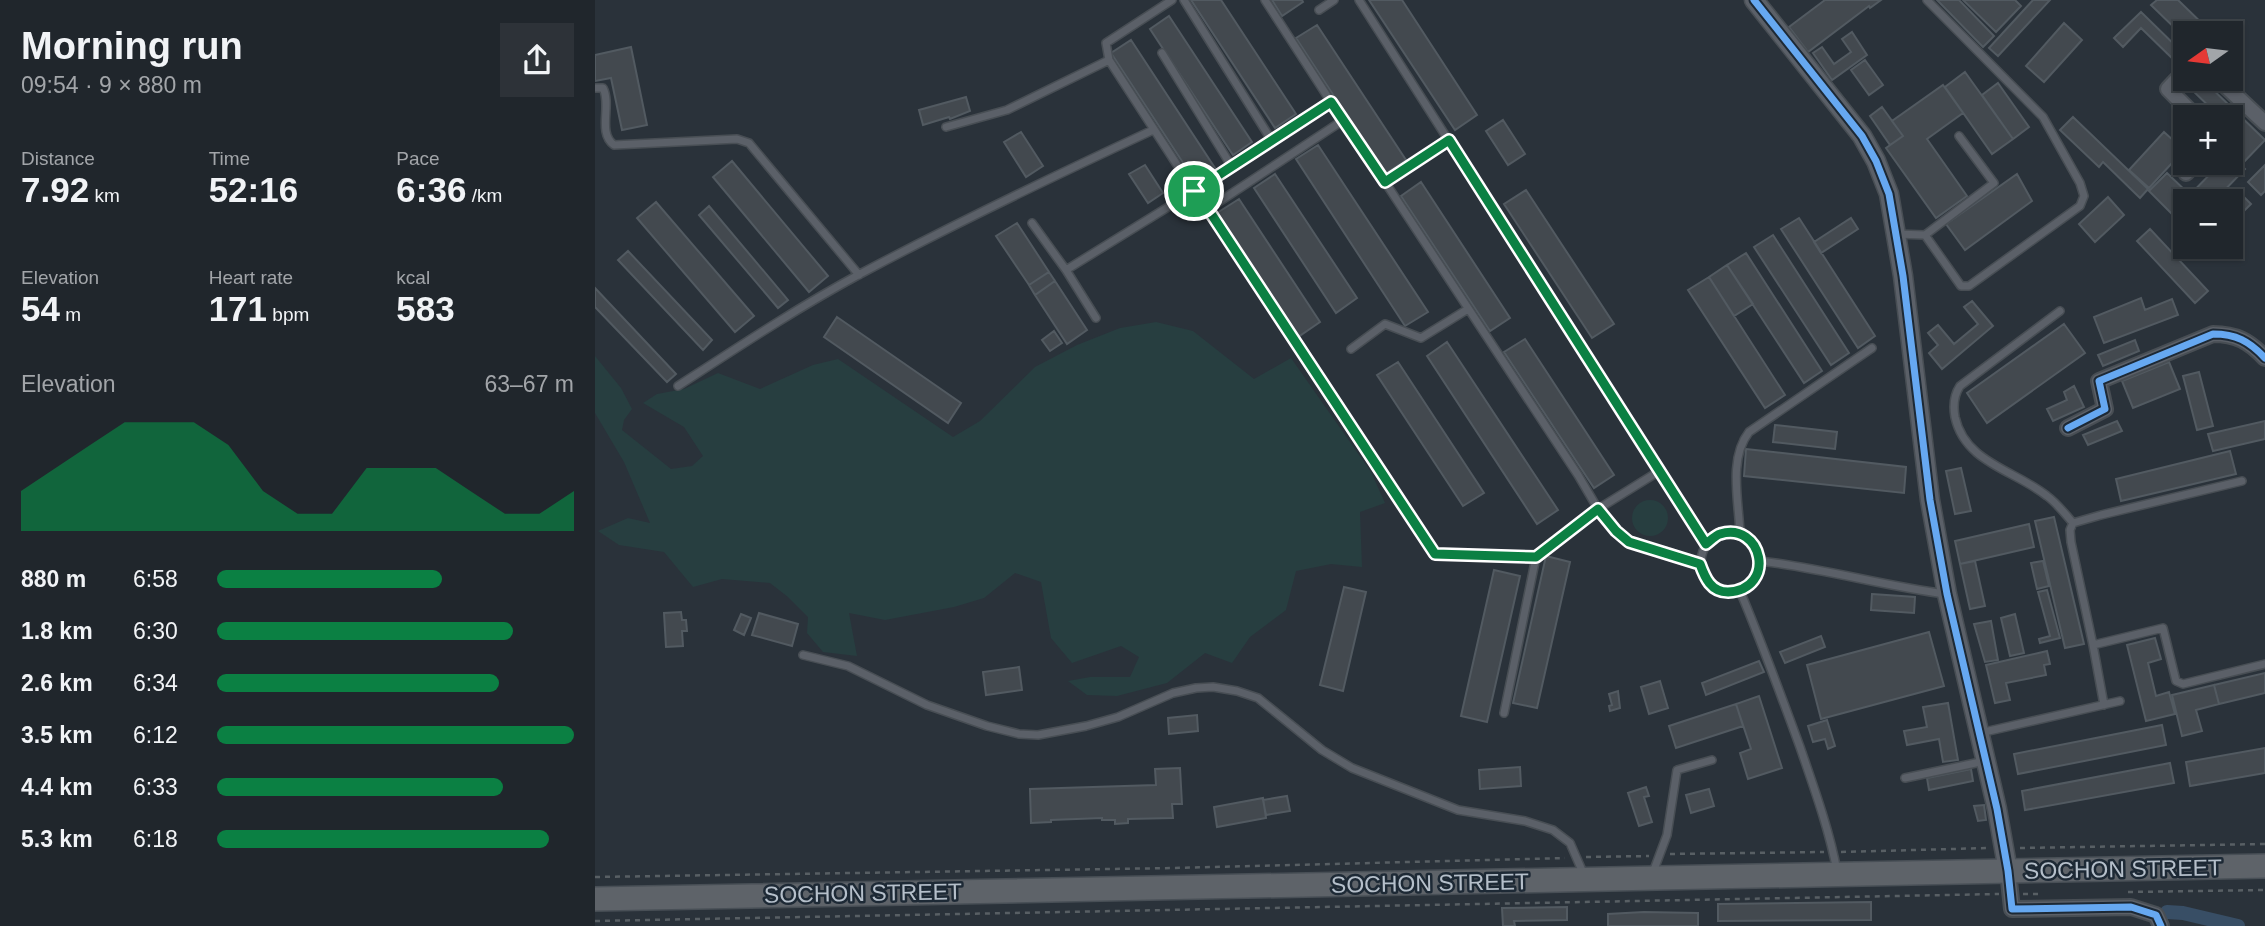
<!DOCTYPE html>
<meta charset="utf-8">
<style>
body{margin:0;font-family:Helvetica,sans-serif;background:#2d3238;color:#f1f3f6;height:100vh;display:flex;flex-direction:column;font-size:26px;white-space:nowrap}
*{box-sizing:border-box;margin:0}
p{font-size:23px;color:#a2a5a9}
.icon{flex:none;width:38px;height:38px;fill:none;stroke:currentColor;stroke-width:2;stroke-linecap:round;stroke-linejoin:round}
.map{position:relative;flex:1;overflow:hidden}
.side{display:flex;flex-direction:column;background:#20262c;width:595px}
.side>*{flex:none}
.needle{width:46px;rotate:256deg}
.tools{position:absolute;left:1578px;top:21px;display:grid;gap:14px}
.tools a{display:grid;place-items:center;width:70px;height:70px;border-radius:0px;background:#20262c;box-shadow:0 2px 5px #0004,0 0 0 2px #3d4348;font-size:35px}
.pin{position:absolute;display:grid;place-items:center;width:60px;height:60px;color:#fff;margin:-30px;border:4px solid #fff;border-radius:50%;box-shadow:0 2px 7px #0007}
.round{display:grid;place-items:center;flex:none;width:74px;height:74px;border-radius:0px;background:#2d3238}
.headline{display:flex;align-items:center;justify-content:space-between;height:119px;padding:0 21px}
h1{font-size:38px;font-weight:700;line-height:52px}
.stats{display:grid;grid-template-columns:repeat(3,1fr);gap:10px;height:119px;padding:7px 21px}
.stats div{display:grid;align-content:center}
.stats b{font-size:35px;font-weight:700}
.stats small{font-size:19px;font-weight:400}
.stats p{font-size:19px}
.chart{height:196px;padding:14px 21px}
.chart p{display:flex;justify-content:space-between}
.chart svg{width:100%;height:126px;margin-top:7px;fill:#0b8043;opacity:.7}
ul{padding:0 21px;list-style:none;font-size:23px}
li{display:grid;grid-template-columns:112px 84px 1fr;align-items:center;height:52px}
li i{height:18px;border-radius:9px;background:#0b8043}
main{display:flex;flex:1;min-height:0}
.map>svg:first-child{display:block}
.green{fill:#273e40}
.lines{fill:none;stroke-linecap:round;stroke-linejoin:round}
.canal{stroke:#384e65;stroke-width:14}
.building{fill:#43494f;stroke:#525a61;stroke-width:2}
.service-casing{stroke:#484e54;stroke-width:10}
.minor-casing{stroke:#484e54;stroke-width:18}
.tertiary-casing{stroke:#484e54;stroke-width:21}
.primary-casing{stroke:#484f56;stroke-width:26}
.path{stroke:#585f64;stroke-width:2.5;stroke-dasharray:5 5;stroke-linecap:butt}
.service{stroke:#5b6068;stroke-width:7}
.minor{stroke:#5b6068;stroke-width:14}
.tertiary{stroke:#5b6068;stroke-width:18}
.primary{stroke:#5e6369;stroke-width:23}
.cycleway-casing{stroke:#1d2935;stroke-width:11}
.cycleway{stroke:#66a8f1;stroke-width:7}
.route-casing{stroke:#fff;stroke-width:14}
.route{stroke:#0b8043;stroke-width:9}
.labels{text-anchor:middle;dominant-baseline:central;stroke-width:5;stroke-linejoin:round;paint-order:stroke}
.street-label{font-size:23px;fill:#b5bfca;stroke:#1d2935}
</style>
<main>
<section class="side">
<div class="headline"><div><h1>Morning run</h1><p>09:54 · 9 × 880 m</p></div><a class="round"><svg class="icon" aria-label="share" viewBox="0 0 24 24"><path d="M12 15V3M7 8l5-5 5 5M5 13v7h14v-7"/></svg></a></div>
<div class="stats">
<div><p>Distance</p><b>7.92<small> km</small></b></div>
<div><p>Time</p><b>52:16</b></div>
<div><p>Pace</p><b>6:36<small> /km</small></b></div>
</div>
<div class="stats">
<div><p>Elevation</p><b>54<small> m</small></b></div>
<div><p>Heart rate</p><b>171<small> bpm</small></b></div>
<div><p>kcal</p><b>583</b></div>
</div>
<div class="chart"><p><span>Elevation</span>63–67 m</p>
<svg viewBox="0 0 160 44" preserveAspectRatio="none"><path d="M0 44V30L10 22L20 14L30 6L40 6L50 6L60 14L70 30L80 38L90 38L100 22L110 22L120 22L130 30L140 38L150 38L160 30V44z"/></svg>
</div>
<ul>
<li><b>880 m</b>6:58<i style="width:63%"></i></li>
<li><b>1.8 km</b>6:30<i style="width:83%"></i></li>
<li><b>2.6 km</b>6:34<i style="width:79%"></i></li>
<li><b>3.5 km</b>6:12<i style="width:100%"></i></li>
<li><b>4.4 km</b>6:33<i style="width:80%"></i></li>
<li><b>5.3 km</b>6:18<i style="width:93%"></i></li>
</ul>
</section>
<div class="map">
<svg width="1670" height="926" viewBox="0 0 1670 926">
<rect width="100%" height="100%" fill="#2a323a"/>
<!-- green -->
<path class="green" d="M561,322L598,331L659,379L696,358L776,472L790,503L765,512L767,567L736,564L701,571L691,610L655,637L637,663L610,653L572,683L522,696L492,695L473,681L495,677H535L544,657L526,646L477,663L456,638L446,582L420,573L389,598L359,607L290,620L254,613L262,656L228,652L212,633L213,617L193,597L175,583L127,579L98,587L69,552L24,545L3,531L33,518L55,523L29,462L0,413V356L26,388L37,409L29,420L27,430L76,469L97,466L108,456L89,427L48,403L62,394L89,389L123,373L165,389L218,365L243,359L358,437L385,421L440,367L482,345L525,328Z
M1037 518a18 18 0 1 1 36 0a18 18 0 1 1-36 0Z"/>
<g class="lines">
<!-- canal -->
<path class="canal" d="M1572,912L1588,913L1643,926"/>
</g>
<!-- building -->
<path class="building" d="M596,0H626L701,114L680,128Z
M677,0H707L708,2L687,16Z
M774,0H807L882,115L860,130Z
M1230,0H1286L1275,8L1274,6L1213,52L1194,27Z
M1342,0H1364L1399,36L1388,47Z
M1368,0H1420L1426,6L1401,32Z
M1438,0H1455L1403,56L1394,48Z
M1562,0H1583L1617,33H1591V39L1556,5Z
M1546,12L1589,54L1581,62L1546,28L1528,47L1519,38Z
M574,16L657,142L638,155L555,29Z
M1469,23L1487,40L1449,82L1431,66Z
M722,25L811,160L790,174L701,38Z
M1257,32L1272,55L1237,80L1218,53L1227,47L1239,64L1256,52L1247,39Z
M536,40L620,168L600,181L516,53Z
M36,47L52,125L27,130L16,78L0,81V55Z
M1270,60L1288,85L1274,95L1256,70Z
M1370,72L1418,139L1397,154L1350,87Z
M1602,79H1607L1670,140L1646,165L1650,169L1623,197L1619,192L1610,201H1591L1589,223L1578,212L1626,163H1636V153L1648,140L1636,129V117H1625L1594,87Z
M1403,83L1434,127L1418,139L1387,95Z
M1348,85L1368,113L1332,139L1372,196L1341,218L1291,148L1308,136L1297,121Z
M371,97L375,111L355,119L354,117L328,125L324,110Z
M1287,107L1308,136L1295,145L1275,116Z
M1478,117L1553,189L1545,198L1508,162L1504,167L1465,130Z
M908,120L930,154L913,165L891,131Z
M426,132L448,166L431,177L409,142Z
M1569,132L1589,150L1554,188L1534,170Z
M723,145L833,312L810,326L701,159Z
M137,161L233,276L214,292L118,177Z
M550,165L568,193L553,203L534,174Z
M1670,165V191L1666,195L1653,182Z
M1572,173L1595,195L1577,214L1554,191Z
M680,174L762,298L741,313L659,188Z
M1422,174L1437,201L1370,250L1351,224Z
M826,182L915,318L895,331L806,196Z
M931,190L1019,324L997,338L909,204Z
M1642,190L1656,204L1637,223L1636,201H1632Z
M1513,197L1529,215L1500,242L1484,224Z
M644,199L725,322L703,337L622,213Z
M61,202L159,316L140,332L42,218Z
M114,206L193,300L183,308L104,215Z
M1204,218L1280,336L1263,348L1186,229Z
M1256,218L1263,229L1226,253L1219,242Z
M422,223L454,272L434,285L401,236Z
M1555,229L1613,291L1600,303L1542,241Z
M1178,235L1254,353L1236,365L1159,247Z
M33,251L117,340L108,350L23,260Z
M1151,253L1227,371L1209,383L1132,265Z
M1132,265L1158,304L1139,316L1114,277Z
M454,272L460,281L440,295L434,285Z
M1114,277L1190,395L1170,408L1093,290Z
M460,281L492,330L472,344L440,295Z
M0,288L81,374L72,382L0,307Z
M1546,298L1550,310L1577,299L1583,315L1509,343L1499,317Z
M1377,301L1398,326L1347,369L1334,353L1343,345L1333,333L1343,325L1359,344L1383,324L1369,307Z
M242,317L366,403L353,423L229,337Z
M1469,324L1490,353L1392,423L1372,393Z
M459,331L467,343L455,351L447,340Z
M930,339L1019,475L999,488L909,352Z
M1540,340L1544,351L1508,366L1503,355Z
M852,342L963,510L942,524L832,356Z
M803,362L889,493L868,506L782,375Z
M1574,362L1585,389L1538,408L1527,381Z
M1604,372L1618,426L1602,430L1588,376Z
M1479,386L1489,407L1458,421L1452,409L1472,400L1469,392Z
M1522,421L1527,431L1493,445L1488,435Z
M1670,421V439L1618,451L1613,434Z
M1180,425L1242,432L1240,449L1178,442Z
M1151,449L1311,467L1309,493L1149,476Z
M1635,451L1641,474L1526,501L1521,479Z
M1366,468L1376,511L1360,514L1351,471Z
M1459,517L1489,644L1470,648L1440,521Z
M1434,524L1439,547L1365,564L1360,541Z
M951,556L975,562L942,708L918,703Z
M1380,561L1390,606L1375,609L1365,564Z
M1448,561L1454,586L1442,589L1436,563Z
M899,570L925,576L892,722L866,716Z
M749,587L771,592L748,691L725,685Z
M1452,590L1465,638L1445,643L1444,639L1455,636L1443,592Z
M1277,594L1320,597L1319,613L1276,610Z
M86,612L87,620H91L92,631H87L88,646L71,647L69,613Z
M164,613L203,624L197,646L157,635Z
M146,614L156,618L149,635L139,630Z
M1420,614L1429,653L1415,656L1406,618Z
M1396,621L1403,660L1390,662L1379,624Z
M1334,632L1349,686L1226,719L1212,665Z
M1226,636L1230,647L1190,663L1185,652Z
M1560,638L1566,659L1553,663L1561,696L1574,692L1580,714L1551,721L1532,645Z
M1452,651L1455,664L1449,665L1451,675L1411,683L1415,700L1400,703L1391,665Z
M1164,661L1169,672L1111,695L1107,683Z
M424,667L427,690L391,695L388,672Z
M1670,673V693L1624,704L1619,685Z
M1065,681L1073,708L1054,714L1046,687Z
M1619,685L1624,704L1601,710L1607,731L1587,736L1577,695Z
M1023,691L1025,708L1015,711L1014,706L1017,705L1014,694Z
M1164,696L1187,768L1153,779L1145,753L1156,749L1141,704Z
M1353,703L1363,760L1348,762L1344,739L1312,745L1309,731L1332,727L1328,707Z
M1141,704L1148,726L1081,748L1074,726Z
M602,715L603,731L574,734L573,718Z
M1232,720L1240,746L1233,749L1230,739L1218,742L1213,726Z
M1567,725L1571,745L1423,774L1419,754Z
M1670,748V773L1595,786L1591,762Z
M1575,763L1579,783L1430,810L1427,791Z
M925,767L926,786L885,789L884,770Z
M585,768L587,804H577L578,818L533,819V823L520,824V820H507V818L456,820V822L436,823L435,789L561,785L560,769Z
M1376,769L1378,781L1334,790L1332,778Z
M1051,787L1054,796L1049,797L1057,822L1044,826L1033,793Z
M1114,789L1119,806L1096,813L1091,795Z
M692,796L695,811L671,815L668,800Z
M668,798L671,818L622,827L619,807Z
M1389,805L1391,820L1383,821L1379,806Z
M1276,902V920L1123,921V904Z
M972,907V920L919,921L920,926H908L907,908Z
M1049,912L1103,913V926H1013V914Z"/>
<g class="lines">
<!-- service casing -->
<g class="service-casing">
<path id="service" d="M589,0L677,141
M670,0L736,102
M764,0L1111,544
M724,10L739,0
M567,53L637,167
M514,60L511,43L577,0
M0,88H8C17,105 2,133 19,145L142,139L154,143L264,275
M747,121L790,182L983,475L1003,509L1066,470
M351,127L412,110L514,60L599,191L736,102L747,121L613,209
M790,182L854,140
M437,223L471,270L501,318
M1301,234L1330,235L1366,286H1374L1485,206L1489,196L1485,183L1448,117L1332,0
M1330,235L1399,183L1364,136
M471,270L599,191L613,209L840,554L941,557L1003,509L1021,531L1034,542L1105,564
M1465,311L1365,386C1359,395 1358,406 1360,417C1370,463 1420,470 1452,496C1462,503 1470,514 1478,523
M756,349L790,324L826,338L873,309
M83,386C143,347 202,308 265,274C361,223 459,176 558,130
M1106 562a29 29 0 1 1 58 0a29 29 0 1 1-58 0Z
M1145,534C1144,502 1133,459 1154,432L1277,348
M1165,561C1228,568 1288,586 1351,594
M1145,591C1167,643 1186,695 1205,747C1219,788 1234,829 1242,871
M1498,645L1476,542L1475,530L1478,523L1506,515L1647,481
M208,655L253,666L332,705L392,726L424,734L443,735L491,726L523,717L578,693L601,688L618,687L642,691L663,698L727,750L757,768L863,810L930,821L958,830L975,843L989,875
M1509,705L1498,645L1568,628L1581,681L1588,684L1670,664
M909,713L941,557
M1385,733L1525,701
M1310,778L1390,761
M1057,875L1072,835L1082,770L1117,760"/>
</g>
<!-- minor casing -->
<g class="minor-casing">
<path id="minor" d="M1591,70L1573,89L1601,117
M1623,79L1670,123
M1591,173L1601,163
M1473,428L1510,409L1504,381L1618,334C1641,334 1654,341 1670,358
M1413,871L1417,909L1536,907L1561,915L1566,926"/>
</g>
<!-- tertiary casing -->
<g class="tertiary-casing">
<path id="tertiary" d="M1159,0L1267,136L1281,161L1294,194L1308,276L1335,500L1352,594L1402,809L1413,871"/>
</g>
<!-- primary casing -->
<g class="primary-casing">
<path id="primary" d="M0,899L1670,866"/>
</g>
<!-- path -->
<path class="path" d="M1425,848L1670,844
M1246,852L1394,848
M1075,854L1229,852
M991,857L1054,856
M0,877L580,868L970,858
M1533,892L1670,890
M1428,894H1443
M0,921L1404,894"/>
<!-- service -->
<use href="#service" class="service"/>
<!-- minor -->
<use href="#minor" class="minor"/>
<!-- tertiary -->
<use href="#tertiary" class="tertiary"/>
<!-- primary -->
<use href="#primary" class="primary"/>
<!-- cycleway casing -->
<g class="cycleway-casing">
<path id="cycleway" d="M1159,0L1267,136L1281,161L1294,194L1308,276L1335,500L1352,594L1402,809L1413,871L1417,909L1536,907L1561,915L1566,926
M1473,428L1510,409L1504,381L1618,334C1641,334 1654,341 1670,358"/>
</g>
<!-- cycleway -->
<use href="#cycleway" class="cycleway"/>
</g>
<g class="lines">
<!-- route casing -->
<g class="route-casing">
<path id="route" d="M736,102L790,182L854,140L1111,544C1115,541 1121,535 1125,534C1167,521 1183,589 1133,592C1116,592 1110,578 1105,564L1034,542L1021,531L1003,509L941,557L840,554L613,209L599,191Z"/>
</g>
<!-- route -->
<use href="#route" class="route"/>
</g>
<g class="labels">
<!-- street labels -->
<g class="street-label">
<text transform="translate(1528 869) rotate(-1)">SOCHON STREET</text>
<text transform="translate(835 883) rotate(-1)">SOCHON STREET</text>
<text transform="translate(268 893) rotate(-1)">SOCHON STREET</text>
</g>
</g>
</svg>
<div class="tools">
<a><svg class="needle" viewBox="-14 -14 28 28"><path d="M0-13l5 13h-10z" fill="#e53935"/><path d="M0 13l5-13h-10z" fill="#a2a5a9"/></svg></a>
<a>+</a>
<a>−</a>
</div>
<div class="pin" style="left:599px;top:191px;background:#1e9e55"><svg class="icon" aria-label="arrive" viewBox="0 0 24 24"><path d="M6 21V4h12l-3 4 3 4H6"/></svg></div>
</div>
</main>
